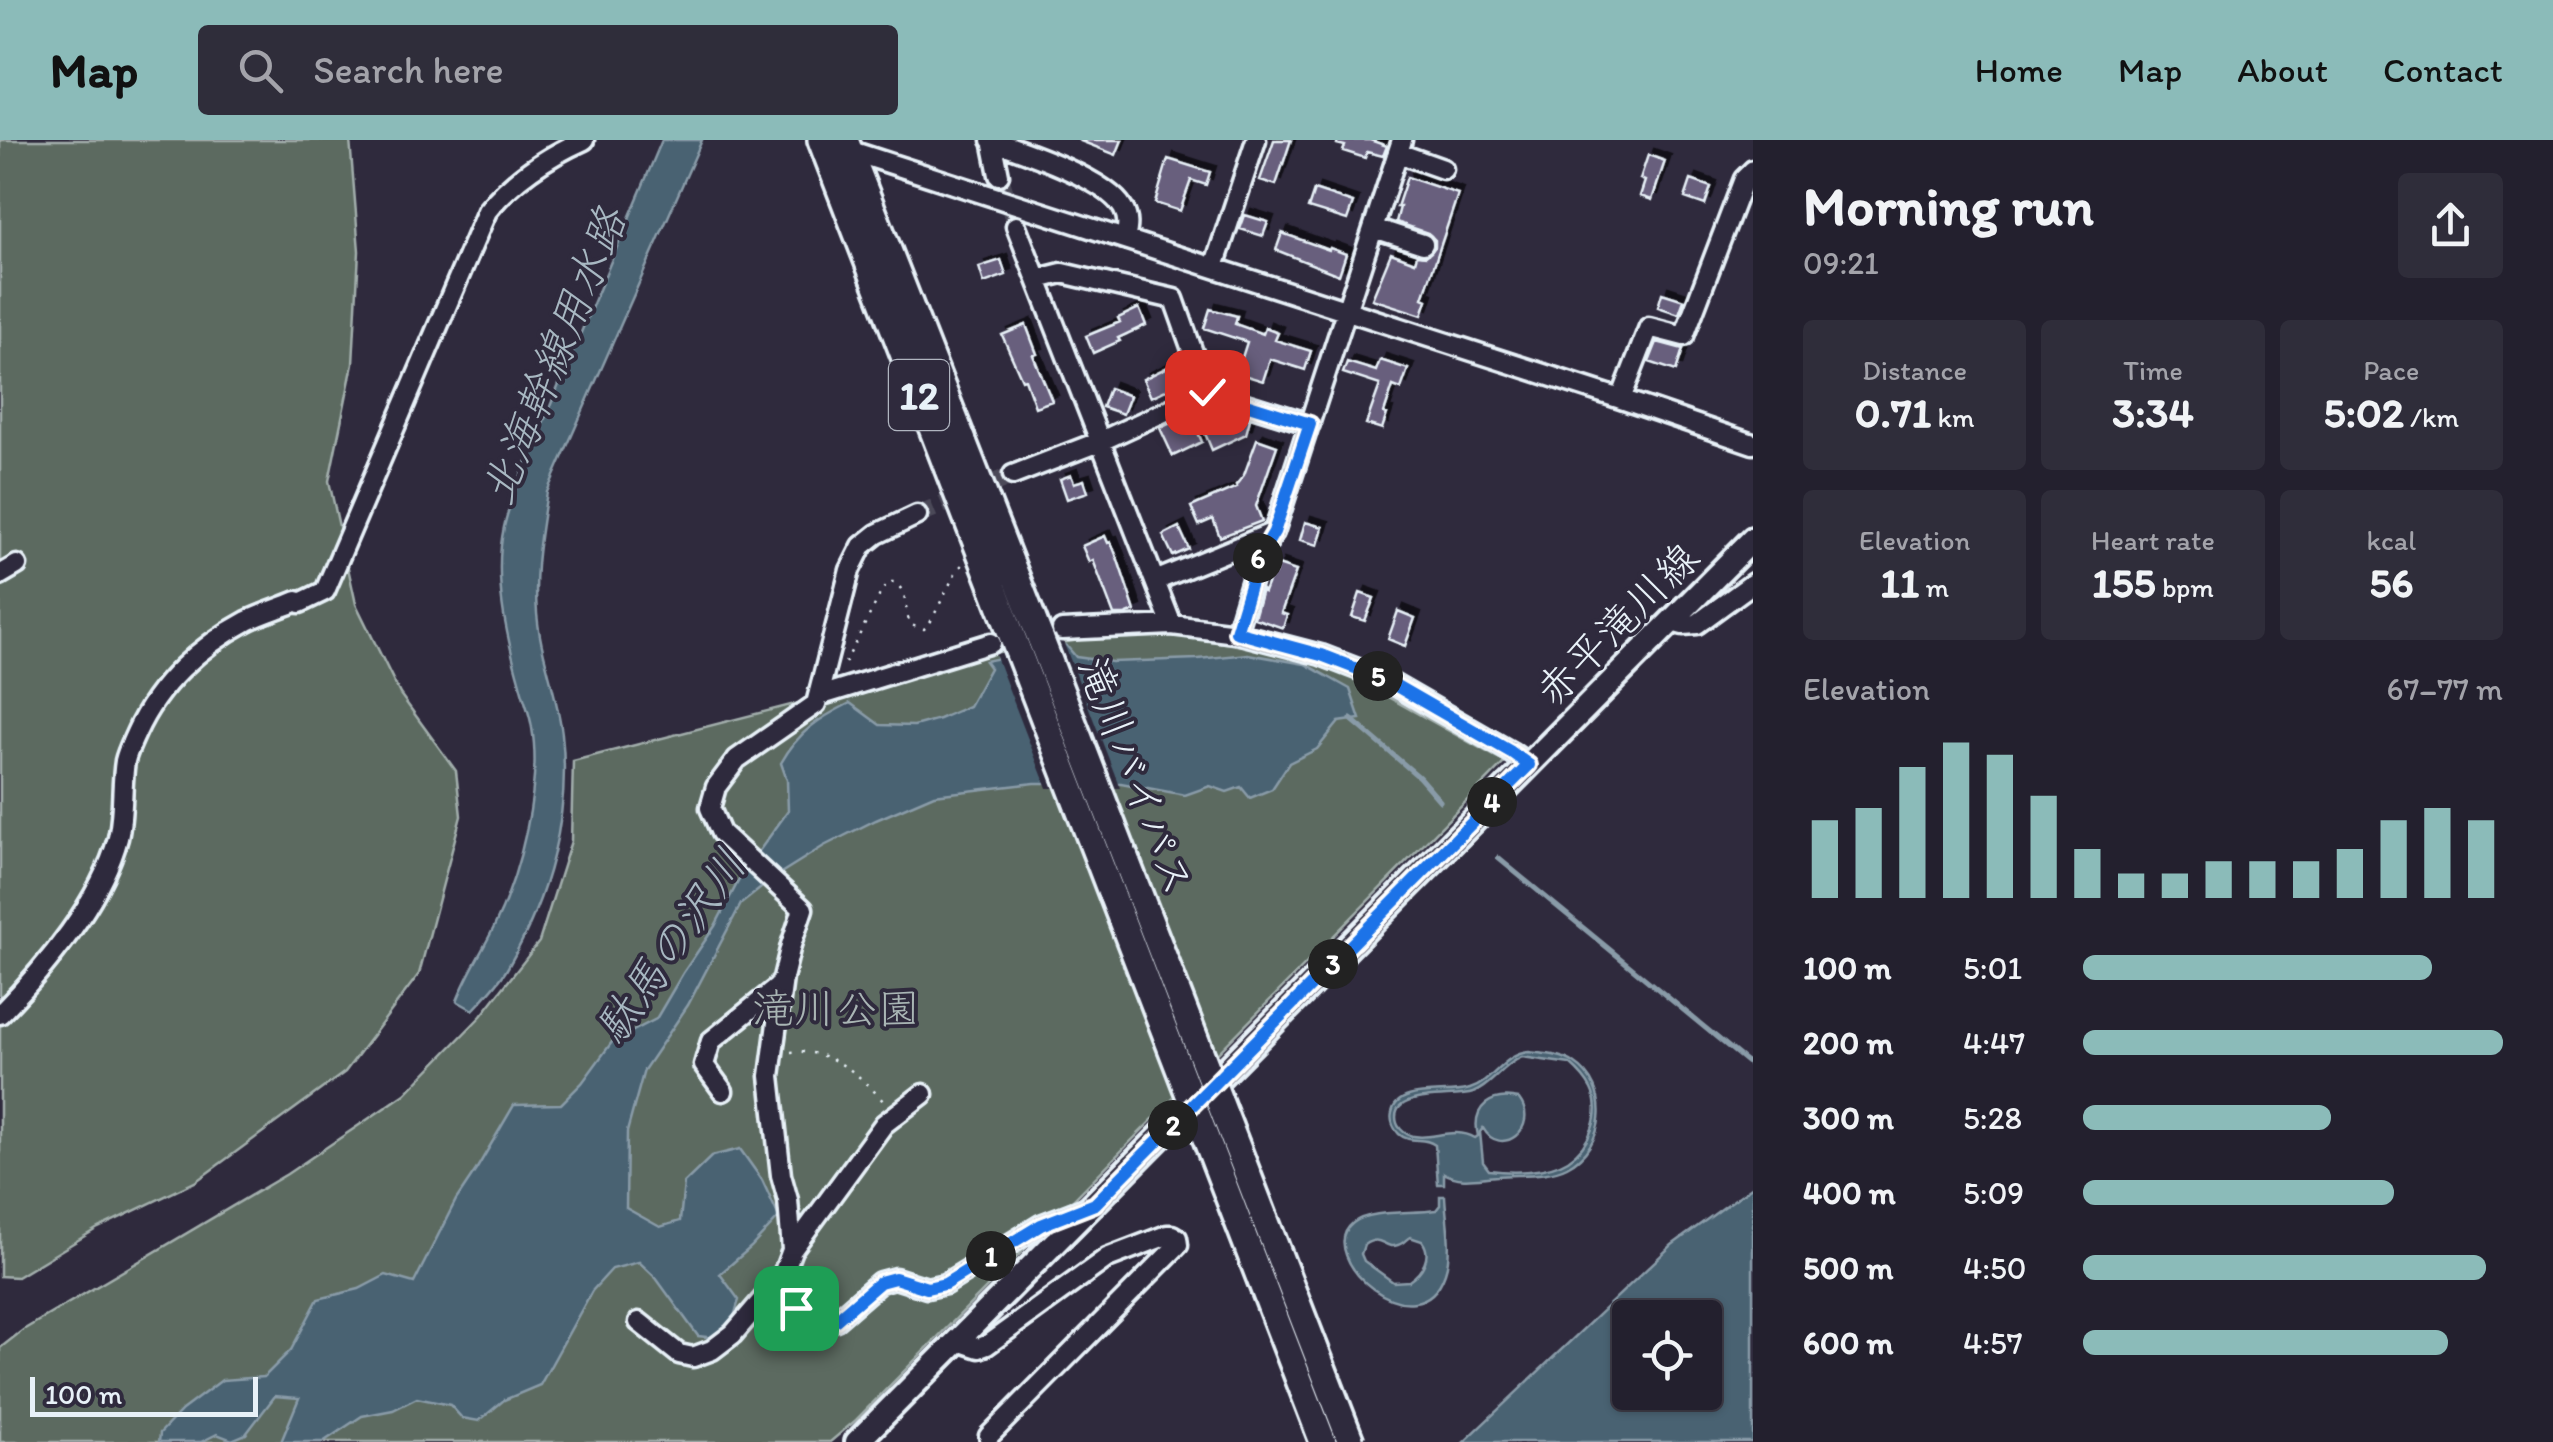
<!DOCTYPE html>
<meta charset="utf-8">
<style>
body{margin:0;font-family:Itim,"Klee One",sans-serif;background:#2f2d3a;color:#f1f3f6;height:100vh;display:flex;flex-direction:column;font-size:38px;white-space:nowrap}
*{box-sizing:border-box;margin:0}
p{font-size:32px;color:#a3a3aa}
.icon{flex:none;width:55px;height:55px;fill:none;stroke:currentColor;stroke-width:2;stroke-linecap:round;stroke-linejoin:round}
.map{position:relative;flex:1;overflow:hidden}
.details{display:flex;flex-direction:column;background:#23202e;width:800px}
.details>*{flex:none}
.fabs{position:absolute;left:1612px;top:1160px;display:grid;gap:20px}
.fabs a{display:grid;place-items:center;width:110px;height:110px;border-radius:10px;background:#23202e;box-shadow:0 2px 8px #0004,0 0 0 2px #403e4a;font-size:50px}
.scale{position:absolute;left:30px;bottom:25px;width:228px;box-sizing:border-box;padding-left:10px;border:5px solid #e8f1f8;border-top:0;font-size:28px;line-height:35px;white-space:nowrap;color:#e8f1f8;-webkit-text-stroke:8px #2f2a3d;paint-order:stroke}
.pin{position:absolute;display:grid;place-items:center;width:85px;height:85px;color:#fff;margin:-42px;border-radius:20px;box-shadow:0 5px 15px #0006}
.km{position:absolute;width:50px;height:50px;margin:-25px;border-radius:50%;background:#222;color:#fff;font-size:28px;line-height:50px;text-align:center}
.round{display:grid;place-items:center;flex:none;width:105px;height:105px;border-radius:10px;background:#2f2d3a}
.summary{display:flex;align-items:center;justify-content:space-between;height:170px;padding:0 50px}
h1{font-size:55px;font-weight:700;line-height:75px}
.stats{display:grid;grid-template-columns:repeat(3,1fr);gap:15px;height:170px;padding:10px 50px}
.stats div{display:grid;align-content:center;border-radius:10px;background:#2f2d3a;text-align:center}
.stats b{font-size:42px;font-weight:700}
.stats small{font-size:28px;font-weight:400}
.stats p{font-size:28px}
.chart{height:280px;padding:20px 50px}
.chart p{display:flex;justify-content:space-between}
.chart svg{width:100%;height:180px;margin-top:10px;stroke:#8bbbb9;stroke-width:6}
ul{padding:0 50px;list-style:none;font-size:32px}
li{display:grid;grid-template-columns:160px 120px 1fr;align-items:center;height:75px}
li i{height:25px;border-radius:12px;background:#8bbbb9}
header{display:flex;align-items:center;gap:60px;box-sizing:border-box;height:140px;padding:0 50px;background:#8bbbb9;color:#111}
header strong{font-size:48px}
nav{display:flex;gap:55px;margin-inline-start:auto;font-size:35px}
.search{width:700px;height:90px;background:#2f2d3a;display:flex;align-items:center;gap:25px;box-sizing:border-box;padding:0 35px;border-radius:10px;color:#a3a3aa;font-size:38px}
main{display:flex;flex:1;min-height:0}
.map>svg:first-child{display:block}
.green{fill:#5c6b61;stroke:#a2aeac;stroke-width:2.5}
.water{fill:#496272;stroke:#899ba8;stroke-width:2.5;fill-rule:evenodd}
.pier{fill:#2f2a3d}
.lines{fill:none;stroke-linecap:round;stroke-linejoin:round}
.stream{stroke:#899ba8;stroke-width:5}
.building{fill:#685f7d;stroke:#e8f1f8;stroke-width:2.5;filter:url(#shadow)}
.minor-tunnel{stroke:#4b4859;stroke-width:18;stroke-dasharray:18 9;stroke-linecap:butt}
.minor-casing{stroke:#e8f1f8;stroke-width:25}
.major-casing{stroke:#e8f1f8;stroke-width:30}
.highway-casing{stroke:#e8f1f8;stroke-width:32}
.path{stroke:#e8f1f8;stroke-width:2.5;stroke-dasharray:2.5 8;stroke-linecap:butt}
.minor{stroke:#2f2a3d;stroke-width:18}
.major{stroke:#2f2a3d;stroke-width:22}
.highway{stroke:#2f2a3d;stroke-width:25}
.highway-bridge-casing{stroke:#e8f1f8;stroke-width:32;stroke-linecap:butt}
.highway-bridge{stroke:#2f2a3d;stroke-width:25}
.route-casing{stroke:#fff;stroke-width:20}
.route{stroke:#1a73e8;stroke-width:12}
.labels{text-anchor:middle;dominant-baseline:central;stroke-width:8;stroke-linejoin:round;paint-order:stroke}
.shield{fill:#2f2a3d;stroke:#b0b5c0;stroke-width:2.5}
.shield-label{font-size:40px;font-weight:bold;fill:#e8f1f8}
.street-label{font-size:42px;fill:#e8f1f8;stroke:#2f2a3d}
.park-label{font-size:42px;fill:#a9b5b4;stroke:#2f2a3d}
.water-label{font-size:45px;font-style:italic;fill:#a8b8c2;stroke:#2f2a3d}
</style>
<header>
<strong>Map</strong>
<div class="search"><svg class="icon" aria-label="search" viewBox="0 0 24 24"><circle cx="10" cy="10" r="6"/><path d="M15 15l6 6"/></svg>Search here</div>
<nav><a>Home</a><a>Map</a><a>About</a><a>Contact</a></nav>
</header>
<main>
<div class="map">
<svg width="1753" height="1302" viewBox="0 0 1753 1302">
<defs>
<filter id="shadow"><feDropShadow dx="6" dy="-6" stdDeviation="0" flood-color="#0009"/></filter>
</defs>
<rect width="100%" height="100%" fill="#2f2a3d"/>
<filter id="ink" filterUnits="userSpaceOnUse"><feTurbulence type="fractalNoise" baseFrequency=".01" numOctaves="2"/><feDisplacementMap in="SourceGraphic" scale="20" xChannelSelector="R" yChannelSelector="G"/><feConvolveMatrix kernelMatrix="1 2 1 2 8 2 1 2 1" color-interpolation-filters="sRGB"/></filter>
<g filter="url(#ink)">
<!-- green -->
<path class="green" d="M0,0H350L359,111L353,224L329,341L356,464L400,554L456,631L461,676L419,834L345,932L195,1042L98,1088L17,1137L0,1136Z
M1179,496L1288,513L1359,541L1505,622L856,1280L830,1302H0V1208L23,1190L287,1034L405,954L481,876L539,802L571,701L573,621L985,515L1086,499Z"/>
<!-- water -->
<path class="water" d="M662,0H702L547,352C539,400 531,447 540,496C546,529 558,560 562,594C571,676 548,758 507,829C499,843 485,857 473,870L457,861C467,834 482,812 494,787C520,734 542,646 532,588C530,573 523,558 520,544C506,495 493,437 504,387C513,347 538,298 553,259C589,172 626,86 662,0Z
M1066,505L1076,517L1112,522L1198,519L1248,514L1305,524L1350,549L1360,579L1339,582L1317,609L1289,623L1272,649L1250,658L1241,647L1227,652L1210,646L1185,655L1121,643H1035L934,655L876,680L824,706L776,736L741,764L688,865L644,930L627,992L626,1068L660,1087L680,1081L684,1043L712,1016L740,1009L762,1040L779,1077L751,1107L720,1134L739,1160L733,1180L715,1198L698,1196L656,1138L639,1122L612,1129L592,1151L540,1245L504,1260L479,1281L462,1278L450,1265L417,1258L393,1270L362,1276L323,1302H281L299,1258L275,1256L246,1294L232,1300L217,1294L201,1302H159L160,1293L182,1270L222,1240L264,1237L291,1210L318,1159L359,1149L386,1135L414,1143L456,1060L476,1030L514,965L561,964L582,943L612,902L656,879L683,833L715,786L741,736L788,671L787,640L781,623C799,591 818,579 850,563L880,585L914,586L939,579L969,566L990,528L985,521Z
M1529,912C1544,914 1561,914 1574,923C1611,947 1607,1006 1567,1027C1548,1037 1519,1034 1497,1036C1480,1037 1460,1043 1444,1033V1044H1438L1435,1005C1424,996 1410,1004 1399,994C1394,989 1390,981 1392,973C1397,944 1448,957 1470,949C1493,942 1503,914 1529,912ZM1522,917L1570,924C1578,931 1586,939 1591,949C1603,973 1590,1006 1568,1020C1547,1033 1512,1033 1489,1030L1483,1022L1480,992L1483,988C1500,1019 1541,988 1519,959C1492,953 1471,966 1478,996L1475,998C1453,985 1427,1003 1407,994C1403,992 1398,987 1397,983C1387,949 1455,960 1473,953C1493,945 1502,925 1522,917Z
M1753,1046V1302H1464L1672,1105ZM1630,1178H1705V1252H1630Z
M1440,1056H1445C1446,1080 1453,1110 1445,1133C1418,1210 1312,1116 1353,1083C1370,1069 1413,1074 1436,1070L1440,1065ZM1410,1097L1422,1101C1433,1116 1422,1132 1409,1141L1393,1142L1364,1121L1361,1114L1364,1105C1382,1093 1383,1110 1398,1105C1403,1104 1406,1099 1410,1097Z"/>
<!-- pier -->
<path class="pier" d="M1063,501L1120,648H1047L995,514Z"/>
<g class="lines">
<!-- stream -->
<path class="stream" d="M1351,579L1419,637L1440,661
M1498,718L1753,927"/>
</g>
<!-- building -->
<path class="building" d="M1078,0H1122L1116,15Z
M1274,0H1291L1276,45L1260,40Z
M1338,0H1370L1387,6L1383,16L1367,12L1365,18L1343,11L1345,6L1337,4Z
M1648,15L1665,21L1652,60L1640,56L1645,41L1640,39Z
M1168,19L1210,32L1206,45L1191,40L1180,71L1155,63Z
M1407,37L1458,54L1423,158L1427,160L1422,175L1372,159L1391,113L1415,122L1417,115L1426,116L1435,107V100L1428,93L1396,82L1400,67H1397Z
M1691,40L1711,47L1705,65L1685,58Z
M1314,50L1353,63L1347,80L1308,68Z
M1245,75L1268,82L1263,96L1240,89Z
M1282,93L1329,110L1330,108L1346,114L1339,135L1276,110Z
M1001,120L1006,135L984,143L979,127Z
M1662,153L1684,160L1679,174L1658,167Z
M1139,168L1146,185L1118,198L1120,201L1093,213L1086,196L1120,182L1118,178Z
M1210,169L1237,176L1235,184L1263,194L1265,188L1278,193L1275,200L1311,211L1305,230L1270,219L1263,241L1237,233L1247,202L1204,188Z
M1026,185L1037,214L1033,215L1052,261L1035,267L1025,239L1022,240L1002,195Z
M1657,202L1683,209L1676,231L1649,222Z
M1380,220L1408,229L1401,249L1393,246L1384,273L1387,274L1382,289L1366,284L1380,245L1343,233L1347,222L1376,231Z
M1170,226L1179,244L1151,257L1143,239Z
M1109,248L1130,256L1123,274L1102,267Z
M1190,274L1202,302L1173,316L1160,288Z
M1247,278L1250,279L1246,294L1212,310L1204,291L1224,282L1226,287Z
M1257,299L1277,306L1256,366L1262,381L1220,397L1213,379L1199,385L1191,367L1237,347L1236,345L1244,335Z
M1071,335L1074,343L1084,340L1088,352L1067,359L1060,339Z
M1305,382L1323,387L1318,405L1300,400Z
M1179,387L1189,409L1173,416L1163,395Z
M1105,396L1108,403L1111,402L1118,420L1135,471L1125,475H1114L1093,420L1089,422L1082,406Z
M1278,425L1296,431L1281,473L1287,475L1283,488L1254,478L1262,450L1264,452L1272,431L1275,433Z
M1360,453L1374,458L1365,481L1352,477Z
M1398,471L1415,478L1405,506L1388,499Z"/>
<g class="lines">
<!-- minor-tunnel -->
<path class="minor-tunnel" d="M999,35L1016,86
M917,375L1013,335"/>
<!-- minor casing -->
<g class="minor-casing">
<path id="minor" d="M991,0C1023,11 1107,39 1123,68C1129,79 1128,87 1125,99
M992,0L999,35
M845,9L1621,259L1753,304
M1398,13L1443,29
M1016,86L1172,485
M1374,88L1423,104
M1214,127L1256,0
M1038,139L1062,133L1174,159L1207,252
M1621,259L1649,187L1684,196L1744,39L1753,30
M1013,335L1101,301L1207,252L1310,284
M0,435L17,425
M1155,441L1274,392L1402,0
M1672,482L1683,485L1697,484L1753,443
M1062,490L1172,485L1236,493L1321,515L1386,540L1511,612L1529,625
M1236,493L1258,419L1274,392
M819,556L991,503
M783,838L770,936L781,1035L788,1060L792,1110
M0,874C45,828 101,761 118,698C124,673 121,646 125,621C127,612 132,602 136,593C158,544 200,506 247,481C263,473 281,468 297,461L300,463L325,451L487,71C513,39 546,17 584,0
M723,951L704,925L711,901L778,847L783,838L791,805L803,769L721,693L710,668L716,647L737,619L816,564L850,430L862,406L877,394L917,375
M923,954L884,984L792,1110L782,1137L785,1156L795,1168L819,1187L836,1180L880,1142L895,1138L927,1148L945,1144L1041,1085L1085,1068
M639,1182L679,1214L693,1217L712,1210L733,1194L782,1137
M958,1201L979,1208L987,1205L1107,1118L1167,1095H1172L1177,1098L1178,1105L989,1296"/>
</g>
<!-- major casing -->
<g class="major-casing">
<path id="major" d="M857,1302L1753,399"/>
</g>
<!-- highway casing -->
<g class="highway-casing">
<path id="highway" d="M821,0L1018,511
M845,0L1041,500"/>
</g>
<!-- path -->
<path class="path" d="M845,523L883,449L889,442H894C910,453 903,470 911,485L924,489L929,485L957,430L963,424
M791,912C832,909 859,934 885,963"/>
<!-- minor -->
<use href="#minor" class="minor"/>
<!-- major -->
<use href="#major" class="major"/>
<!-- highway -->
<use href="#highway" class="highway"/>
<!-- highway-bridge casing -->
<g class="highway-bridge-casing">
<path id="highway-bridge" d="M1041,500L1351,1302
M1018,511L1323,1302"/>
</g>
<!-- highway-bridge -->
<use href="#highway-bridge" class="highway-bridge"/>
</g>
</g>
<g class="lines" filter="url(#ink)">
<!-- route casing -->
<g class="route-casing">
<path id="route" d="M796,1168L819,1186L836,1180L880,1142L895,1138L927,1148L945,1144L1041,1085L1095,1064L1529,625L1511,612L1386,540L1321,515L1236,492L1258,419L1274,392L1310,284L1207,252"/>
</g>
<!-- route -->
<use href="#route" class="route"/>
</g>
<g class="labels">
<!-- shield labels -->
<rect class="shield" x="889" y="220" width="60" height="70" rx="8"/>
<g class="shield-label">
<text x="919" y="255">12</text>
</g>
<!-- street labels -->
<g class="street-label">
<text transform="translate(1617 484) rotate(-45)">赤平滝川線</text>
<text transform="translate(1136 636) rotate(69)">滝川バイパス</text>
</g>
<!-- park labels -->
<g class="park-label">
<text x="836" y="868">滝川公園</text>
</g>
<!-- water labels -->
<g class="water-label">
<text transform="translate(553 216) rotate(-68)">北海幹線用水路</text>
<text transform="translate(670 806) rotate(-55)">駄馬の沢川</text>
</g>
</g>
</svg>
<div class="fabs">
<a><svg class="icon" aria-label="locate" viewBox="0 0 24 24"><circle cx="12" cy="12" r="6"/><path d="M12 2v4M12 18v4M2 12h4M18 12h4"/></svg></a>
</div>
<div class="scale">100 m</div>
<div class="pin" style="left:796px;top:1168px;background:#1e9e55"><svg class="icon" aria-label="arrive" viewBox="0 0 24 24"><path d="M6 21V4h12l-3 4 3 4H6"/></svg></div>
<div class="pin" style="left:1207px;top:252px;background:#d93025"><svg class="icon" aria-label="check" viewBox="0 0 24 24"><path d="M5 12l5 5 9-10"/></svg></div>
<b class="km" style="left:991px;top:1116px">1</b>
<b class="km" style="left:1173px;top:985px">2</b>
<b class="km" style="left:1333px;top:824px">3</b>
<b class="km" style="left:1492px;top:662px">4</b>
<b class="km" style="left:1378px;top:536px">5</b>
<b class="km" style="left:1258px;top:418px">6</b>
</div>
<section class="details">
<div class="summary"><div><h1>Morning run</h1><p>09:21</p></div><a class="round"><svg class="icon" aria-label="share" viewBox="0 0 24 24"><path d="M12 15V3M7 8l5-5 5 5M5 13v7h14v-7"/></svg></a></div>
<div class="stats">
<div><p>Distance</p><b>0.71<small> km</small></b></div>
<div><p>Time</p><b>3:34</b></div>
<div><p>Pace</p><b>5:02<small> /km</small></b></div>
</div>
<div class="stats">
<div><p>Elevation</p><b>11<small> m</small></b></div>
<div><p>Heart rate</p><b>155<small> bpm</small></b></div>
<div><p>kcal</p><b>56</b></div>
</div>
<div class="chart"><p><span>Elevation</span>67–77 m</p>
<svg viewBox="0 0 160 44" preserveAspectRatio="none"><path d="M5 44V25M15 44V22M25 44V12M35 44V6M45 44V9M55 44V19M65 44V32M75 44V38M85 44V38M95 44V35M105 44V35M115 44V35M125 44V32M135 44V25M145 44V22M155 44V25"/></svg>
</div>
<ul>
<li><b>100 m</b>5:01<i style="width:83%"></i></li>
<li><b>200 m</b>4:47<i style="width:100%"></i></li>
<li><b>300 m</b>5:28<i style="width:59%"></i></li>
<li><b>400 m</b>5:09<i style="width:74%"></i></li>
<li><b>500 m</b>4:50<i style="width:96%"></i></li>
<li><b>600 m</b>4:57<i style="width:87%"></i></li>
</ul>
</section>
</main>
